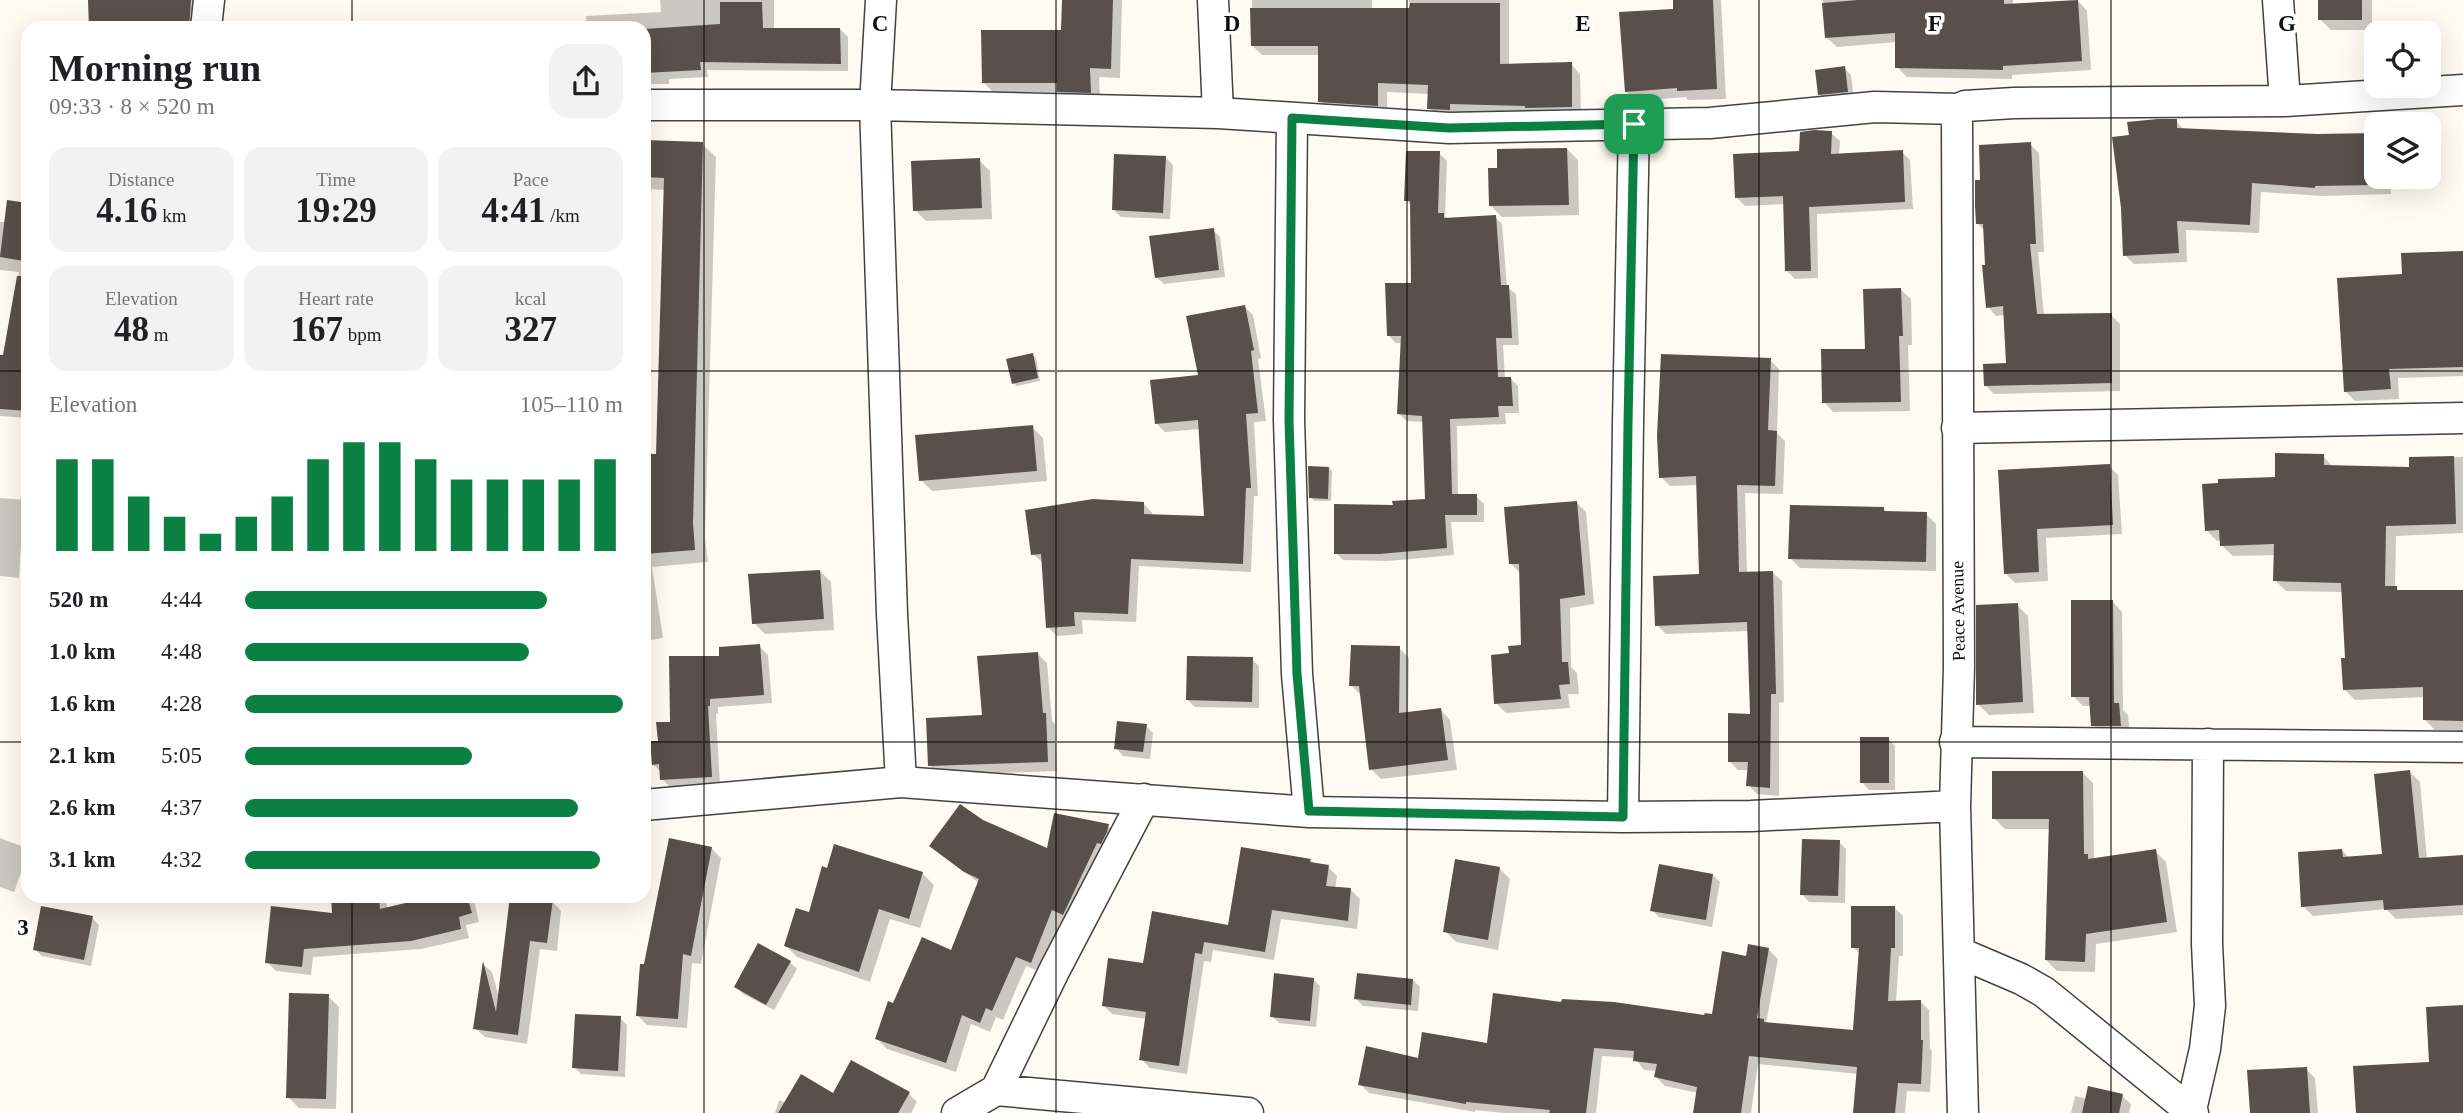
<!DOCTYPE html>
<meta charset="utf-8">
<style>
body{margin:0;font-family:"Times New Roman",serif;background:#f2f2f2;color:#202124;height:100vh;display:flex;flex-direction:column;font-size:26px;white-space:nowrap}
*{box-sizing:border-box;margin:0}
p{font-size:23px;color:#757577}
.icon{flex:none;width:38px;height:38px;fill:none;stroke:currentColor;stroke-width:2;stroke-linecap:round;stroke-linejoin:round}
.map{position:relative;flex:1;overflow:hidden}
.sheet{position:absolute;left:21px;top:21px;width:630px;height:882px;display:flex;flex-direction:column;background:#fff;border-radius:21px;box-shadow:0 7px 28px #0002}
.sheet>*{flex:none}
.buttons{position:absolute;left:2364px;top:21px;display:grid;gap:14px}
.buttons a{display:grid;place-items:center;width:77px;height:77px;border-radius:14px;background:#fff;box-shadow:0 7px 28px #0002;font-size:35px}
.pin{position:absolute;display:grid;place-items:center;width:60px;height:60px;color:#fff;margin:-30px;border-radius:14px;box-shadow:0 4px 10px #0006}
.round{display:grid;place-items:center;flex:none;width:74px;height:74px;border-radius:21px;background:#f2f2f2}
.summary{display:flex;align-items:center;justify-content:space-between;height:119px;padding:0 28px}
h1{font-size:38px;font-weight:700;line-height:52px}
.figures{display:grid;grid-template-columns:repeat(3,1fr);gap:10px;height:119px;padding:7px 28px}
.figures div{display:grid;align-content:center;border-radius:18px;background:#f2f2f2;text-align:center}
.figures b{font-size:35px;font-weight:700}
.figures small{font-size:19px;font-weight:400}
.figures p{font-size:19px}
.chart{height:196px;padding:14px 28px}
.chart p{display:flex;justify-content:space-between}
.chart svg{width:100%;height:126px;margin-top:7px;stroke:#0b8043;stroke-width:6}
ul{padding:0 28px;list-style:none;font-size:23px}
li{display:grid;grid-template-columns:112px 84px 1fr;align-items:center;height:52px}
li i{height:18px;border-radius:9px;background:#0b8043}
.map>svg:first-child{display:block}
.shadow{fill:#0003}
.building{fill:#594f4b}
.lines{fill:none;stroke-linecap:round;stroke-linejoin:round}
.minor-casing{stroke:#424242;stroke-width:33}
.minor{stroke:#fff;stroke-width:30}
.route-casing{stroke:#fff;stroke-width:14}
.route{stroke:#0b8043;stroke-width:9}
.grid{fill:none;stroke:#0f0f0f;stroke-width:2;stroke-opacity:0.55}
.labels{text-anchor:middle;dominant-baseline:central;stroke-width:7;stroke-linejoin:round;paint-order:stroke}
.street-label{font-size:18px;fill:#0f0f0f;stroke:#fff}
.grid-label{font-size:23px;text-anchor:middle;font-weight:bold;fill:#0f0f0f;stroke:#fff;stroke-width:7;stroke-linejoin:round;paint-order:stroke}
</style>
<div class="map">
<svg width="2463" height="1113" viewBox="0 0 2463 1113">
<rect width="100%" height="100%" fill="#fffbf2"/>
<!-- shadow -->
<path class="shadow" d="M90,0H201L200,28H90Z
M660,0H774V30L840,29L848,37V71L707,70L708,77L669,79V84H646L644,82V28H587L586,16L661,12Z
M1064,0H1122L1120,78L1099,77L1100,101H1068L1059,92H993L983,82L1063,32Z
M1252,0H1372V9L1410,10L1409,0H1509V66L1571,64L1580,74L1581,116L1439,118L1429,108V94L1387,92V115L1330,111L1320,101V55H1262L1252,45Z
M1674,0H1721L1726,99L1688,100L1686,97L1636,101L1626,91L1675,11Z
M1823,0H2013V5L2078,1L2087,11L2091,70L2012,75V79L1907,77L1897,67V42L1837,47L1827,38Z
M2320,0H2372V30H2331L2320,19Z
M1844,68L1851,75L1854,99L1827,101L1819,94Z
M2176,121L2184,130L2317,136L2376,135V177H2390L2391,194L2324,196L2261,192L2259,233L2186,230L2187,262L2134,264L2125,255Z
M1831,133L1840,141L1839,155L1902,152L1910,160L1913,209L1817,214L1818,278L1795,279L1786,270L1785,204L1745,206L1737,198Z
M644,142L702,144L716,157L705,537L708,562L652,567L663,638L644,641V456H658L666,190L644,189Z
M2030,144L2039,153L2044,252H2038L2044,315H2111L2120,324V391L1994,394L1986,386L2008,365L2005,315L1996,316L1988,307L1985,231L1978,224L1982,182Z
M1567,149L1578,160L1579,215L1502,217L1491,206Z
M1439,153L1447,161L1445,216L1449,220L1495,217L1502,224L1507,287L1516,294L1519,345H1503L1505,379H1511L1518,386L1519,413H1505L1506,424L1457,426L1458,496H1476L1484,504V522H1451L1454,555L1388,561L1343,560L1336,553L1395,506L1426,501L1424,422L1407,421L1399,414L1403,343H1396L1388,335L1413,284L1411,205L1406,200Z
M1166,158L1173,165L1170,219L1121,217L1114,210Z
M979,160L990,171L992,219L926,221L915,210Z
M28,204V418L0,416V356L5,357L19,272L0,270V222H6Z
M1213,230L1220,237L1225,277L1164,284L1156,277Z
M2463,253V376L2398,378L2399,399L2355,401L2345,391L2404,276Z
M1901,290L1911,299L1912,345H1908L1910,411L1833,412L1824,402L1867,351Z
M1244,306L1253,315L1261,358L1258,359L1266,421L1254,422L1258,496H1254L1251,572L1139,566L1136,622L1082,620L1083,634L1057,636L1048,627L1043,563L1033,554L1144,504L1152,513V516L1206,518L1200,429L1165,432L1156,423L1200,376Z
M1032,355L1036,358L1040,381L1017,386L1014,383Z
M1770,360L1779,369L1777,433L1785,441L1783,494L1745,493L1747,574L1773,573L1782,581L1784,702L1779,703V796L1757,794L1748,785L1749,770H1738L1729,761L1752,716L1749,631L1666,634L1657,625L1701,576L1698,485L1670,486L1661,477Z
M1032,427L1043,438L1047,481L932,491L921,480Z
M2323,456L2333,467L2411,469V458L2463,457V533L2396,536L2395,587L2400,592H2463V731L2435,730L2425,720V697L2355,700L2344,689L2347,659L2343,592L2286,591L2275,580L2276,555L2233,556L2222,546V540L2217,541L2206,530L2277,479Z
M2109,466L2118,475L2122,534L2046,538L2048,581L2015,583L2006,574L2000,472Z
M1328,468L1332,471L1331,501H1314L1311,497Z
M0,498L28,500V545H21L19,578L0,576Z
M1576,502L1586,512L1594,604L1570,608L1571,667L1577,673L1579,694H1568L1570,708L1506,713L1496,703L1511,655L1522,647L1521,574L1511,564Z
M1884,509L1888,513L1926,514L1936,524V571L1800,568L1790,558Z
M820,571L831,582L834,630L765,634L754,623Z
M2113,602L2122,612L2123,710L2128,715L2130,735H2103L2093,725L2091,706H2083L2073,696Z
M2017,605L2028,616L2034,713L1989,715L1978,704Z
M759,646L768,655L772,703L718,707V714H716L720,786L671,788L662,779V773L653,764L660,743L721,658Z
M1399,648L1409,658L1408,714L1441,710L1450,720L1457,770L1381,779L1371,769L1361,695L1351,685Z
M1038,654L1047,663L1052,721L1055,724L1057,771L940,775L930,766L984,717Z
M1252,659L1259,666V708L1195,707L1188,700Z
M1146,726L1153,733L1150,759L1123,756L1116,748Z
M1888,738L1895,746V790H1869L1862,782Z
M2082,772L2093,783L2094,860L2155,851L2166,862L2177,932L2096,944L2095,972L2057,971L2046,960L2051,829H2005L1994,818Z
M2410,772L2420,782L2427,860L2463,857V915L2396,919L2386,909L2313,916L2303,906L2342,850L2350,859L2384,856Z
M983,822L1048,851L1108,826L1118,836L1073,924L1062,919L1041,972L1026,966L1003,1020L996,1017L990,1032L971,1024L956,1072L887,1049L877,1039L894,1005L952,952L979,883L932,846Z
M0,838L21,846L28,853L14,892L0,887Z
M1839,842L1846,849L1845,903L1809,902L1802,894Z
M835,847L923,874L934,885L920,928L890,919L870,982L797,957L786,946L810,915L828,870Z
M711,848L721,858L701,964L692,963L687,1028L647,1025L637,1015Z
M1310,860L1314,864L1328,867L1337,876L1335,889L1351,890L1360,899L1357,929L1281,919L1274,960L1213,950L1211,962L1204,961L1187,1074L1150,1068L1141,1059L1147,1019L1112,1014L1103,1005L1144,965L1229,927Z
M1499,868L1510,879L1498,950L1456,942L1445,931Z
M1713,875L1720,882L1712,927L1659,917L1652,910Z
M332,896H386L387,909L443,896H470L474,900L479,922L466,925L469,938L421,949L313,957L311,975L276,971L267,962L334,915Z
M512,896L552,901L561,911L557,951L540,949L527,1044L485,1037L475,1028L484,965L492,972L500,1001Z
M1894,907L1903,916V956H1899L1896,1002L1920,1001L1929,1010L1930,1049L1932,1051L1930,1092L1907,1091L1905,1113H1855L1859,1074L1758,1064L1751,1113H1695L1698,1093L1665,1086L1656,1077L1657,1071L1644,1070L1635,1058L1602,1056L1596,1113H1504L1475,1110V1112L1369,1093L1360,1084L1419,1060L1489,1045L1563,1004L1706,1017L1713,1015L1748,958L1769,950L1778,959L1766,1024L1855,1032L1860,954L1853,947Z
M92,918L99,925L91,966L42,956L34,949Z
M790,962L797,969L774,1010L743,994L736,987Z
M1313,979L1320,986L1316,1027L1279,1023L1272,1016Z
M1413,980L1420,987L1418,1011L1363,1006L1356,999Z
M328,996L339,1007L336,1109L299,1108L288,1097Z
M620,1018L627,1025L625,1077L581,1074L574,1067Z
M2306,1069L2315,1078L2318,1113H2251Z
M908,1093L917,1102L911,1113H775L779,1100L786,1103Z
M2075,1096L2087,1099L2122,1096L2131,1104L2129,1113H2071Z"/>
<!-- building -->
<path class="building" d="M88,0H191L189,28H89Z
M1062,0H1113L1111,69L1090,68L1091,93L1057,92V83H982L981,30H1061Z
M1673,0H1713L1717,89L1677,91V88L1625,92L1619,12L1673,9Z
M1858,0H2004V4L2078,0L2082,61L2003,66V70L1895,68V33L1825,38L1822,3Z
M2318,0H2362V20H2318Z
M720,2H762L763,28H840L841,64L700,62L701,70L644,73V29L720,24Z
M1410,3H1500V64L1572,62V107L1525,108V106L1450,104V110L1427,109L1428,85L1378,83V106L1318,102V46H1251L1250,8H1409Z
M1845,66L1848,92L1818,95L1815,70Z
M2158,119H2177V128L2317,134L2376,133V185L2315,186V188L2252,183L2250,225L2177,221L2179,253L2123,256L2121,208L2112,137L2129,135L2127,122Z
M1814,130L1832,131L1831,154L1903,150L1905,202L1809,207L1811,271H1785L1783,196L1735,198L1733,154L1799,151L1800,132Z
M644,140L703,142L693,523L695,550L644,554V454H656L664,178L644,177Z
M2031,142L2036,244H2030L2037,314L2112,313V383L1984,386L1983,364L2006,363L2003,306L1986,308L1982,265H1985L1983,224H1976L1975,206V180H1980L1979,145Z
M1567,148L1569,205L1489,206L1488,168H1497V149Z
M1406,151H1440L1438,213H1444V218L1496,215L1501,285H1509L1512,338H1496L1498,377H1511L1513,406H1498L1499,417L1450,419L1452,494H1477V515H1445L1447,548L1379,554H1334V504L1393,505L1392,501L1425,499L1422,416L1397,414L1401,336H1387L1385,283H1411L1410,201H1404Z
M1114,154L1166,156L1163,213L1112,210Z
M980,158L982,208L913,211L911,161Z
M7,200L28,203V235L24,261L0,257Z
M1214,228L1219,270L1155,278L1149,236Z
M2463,251V367L2389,369L2391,389L2344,392L2337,278L2402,274L2401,253Z
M17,276H28V411L0,409V355H3Z
M1901,288L1903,336H1899L1901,402L1822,403L1821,349H1865L1863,289Z
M1245,305L1254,350L1251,351L1258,413L1246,414L1251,488H1246L1243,564L1131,559L1128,614L1074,612L1075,626L1046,628L1041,554L1031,555L1025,510L1093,499L1144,502V514L1204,516L1198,420L1155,424L1150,380L1198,375L1186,316Z
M1033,353L1038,378L1012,384L1006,359Z
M1661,354L1771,358L1768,430L1777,431L1775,486L1737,485L1739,572L1773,571L1776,694H1771L1770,788L1746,786L1748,762H1728V713L1750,714L1747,622L1655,626L1653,576L1699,574L1696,476L1659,478L1657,436Z
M1033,425L1037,471L919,481L915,435Z
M2275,453L2324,454V465L2409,467V457L2454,456L2456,524L2386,526L2385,586H2397V590H2463V721L2423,720V687L2343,690L2341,658H2345L2341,583L2273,581L2274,544L2220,546L2219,530L2205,531L2202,484L2218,483V479L2275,477Z
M2110,464L2113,525L2037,529L2039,572L2004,574L1998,470Z
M1308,466L1329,467L1328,499L1309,498Z
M1577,501L1585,595L1560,599L1562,662H1568L1570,684L1559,685L1561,699L1494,704L1491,655L1509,653L1508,646L1521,645L1519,564H1509L1504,507Z
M1790,505L1884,507V511L1927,512L1926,562L1788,559Z
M820,570L824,619L752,624L748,574Z
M2071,600H2113L2114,703H2119L2121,726H2091L2089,697H2071Z
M2018,603L2023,702L1976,705V605Z
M760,644L764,695L710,699V706H708L712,777L660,780L659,764L652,765L650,741H658L656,722H670L669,656H719V647Z
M1351,645L1400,646L1399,713L1441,708L1448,760L1369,770L1359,686H1349Z
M1038,652L1043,713H1046L1048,762L928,766L926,718L982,715L977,656Z
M1187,656L1253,657L1252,702L1186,700Z
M1117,721L1147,724L1143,752L1114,749Z
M1860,737H1889V783H1860Z
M2410,770L2419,858L2463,855V905L2384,910L2383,900L2301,907L2298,852L2342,849L2343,857L2382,854L2374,774Z
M1992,771H2083L2084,854H2088V859L2156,849L2167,922L2086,934L2085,962L2045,960L2049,819H1992Z
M960,804L983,820L1047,848L1054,813L1109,824L1107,832L1101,844L1097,843L1063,915L1052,910L1031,963L1016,957L992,1011L986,1008L980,1023L962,1015L946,1063L875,1039L888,1001L893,1003L922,937L951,950L979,879L964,872L929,846Z
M669,838L712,847L691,956L683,954L678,1019L636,1016L640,964H644Z
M1802,839L1840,840L1838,896L1800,895Z
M834,844L923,872L909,919L879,909L859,972L784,946L796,908L809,912L822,866L827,868Z
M1241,847L1311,859L1310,862L1329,865L1326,886L1351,888L1348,921L1272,910L1265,952L1204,942L1202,954L1195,953L1179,1066L1139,1060L1146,1012L1102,1006L1108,958L1143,963L1152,911L1228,925Z
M1455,859L1500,867L1488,940L1443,932Z
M1659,864L1713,874L1706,920L1650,911Z
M331,896H379L380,909L435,896H467L472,913L459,917L461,929L411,941L304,949L302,967L265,963L271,906L332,913Z
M510,896L553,899L547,943L530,941L518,1035L473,1029L483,961L496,1012Z
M41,906L93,916L84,960L33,950Z
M1851,906H1895V948H1891L1888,1001L1921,1000V1040H1923L1921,1084L1898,1083L1895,1113H1853L1857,1067L1749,1056L1741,1113H1693L1697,1087L1654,1077L1657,1064L1633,1061L1634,1051L1594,1048L1586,1113H1549L1550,1110L1466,1102V1104L1358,1085L1366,1046L1418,1058L1422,1032L1487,1043L1493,993L1561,1002L1562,999L1614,1002L1704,1015L1705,1013L1712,1014L1722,951L1746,956L1748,944L1769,948L1757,1018L1764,1019V1022L1853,1030L1859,948H1851Z
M758,943L791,961L766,1005L734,987Z
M1274,973L1314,978L1310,1021L1270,1017Z
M1357,973L1413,979L1411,1005L1354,999Z
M289,993L329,994L326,1099L286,1098Z
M2463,1005V1113H2356L2353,1066L2429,1062L2426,1007Z
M575,1014L621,1016L618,1071L572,1068Z
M851,1060L910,1092L898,1113H778L801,1074L833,1093Z
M2307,1067L2310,1113H2250L2247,1070Z
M2088,1086L2123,1094L2119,1113H2082Z"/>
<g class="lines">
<!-- minor casing -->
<g class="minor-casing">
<path id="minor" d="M881,0L875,105L892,614L901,782
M1213,0L1218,113
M2278,0L2285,101
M206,28L209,0
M644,105H875L1218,113L1449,128L1710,123L1875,107L1959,109L1965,106L2014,103L2285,101L2463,90
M1959,109L1957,117L1959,667L1955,806L1963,1113
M1292,118L1289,420L1297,674L1309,812
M1957,428L2463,418
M1955,742L2463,747
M644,805L901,782L1309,812L1623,817L1751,816L1955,806
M1623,817L1628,423L1634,124
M1960,953L2021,979L2044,992L2193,1113
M996,1090L1248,1113
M2191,1110L2205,1049L2210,1006L2207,944L2208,744
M957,1113L996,1090L1055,969L1144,799"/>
</g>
<!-- minor -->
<use href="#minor" class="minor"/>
</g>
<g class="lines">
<!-- route casing -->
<g class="route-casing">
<path id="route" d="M1292,118L1449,128L1634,124L1628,424L1623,817L1309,811L1297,674L1289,420Z"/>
</g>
<!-- route -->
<use href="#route" class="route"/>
</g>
<!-- grid -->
<path class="grid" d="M352,0V28M704,0V1113M1056,0V1113M1407,0V1113M1759,0V1113M2111,0V1113M0,371H28M644,371H2463M0,742H28M644,742H2463M352,896V1113"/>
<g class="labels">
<!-- street labels -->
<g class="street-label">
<text transform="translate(1958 611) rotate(-91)">Peace Avenue</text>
</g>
</g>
<g class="grid-label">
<text x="880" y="31">C</text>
<text x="1232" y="31">D</text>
<text x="1583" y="31">E</text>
<text x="1935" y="31">F</text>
<text x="2287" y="31">G</text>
<text x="23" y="935">3</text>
</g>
</svg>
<div class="buttons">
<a><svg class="icon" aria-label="locate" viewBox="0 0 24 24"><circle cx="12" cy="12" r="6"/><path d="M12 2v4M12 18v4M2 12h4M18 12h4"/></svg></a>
<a><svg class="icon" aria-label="layers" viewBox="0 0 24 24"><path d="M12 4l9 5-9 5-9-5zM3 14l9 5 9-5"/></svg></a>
</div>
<div class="pin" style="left:1634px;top:124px;background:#1e9e55"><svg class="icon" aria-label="arrive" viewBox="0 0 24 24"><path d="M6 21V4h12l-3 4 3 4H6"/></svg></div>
<section class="sheet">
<div class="summary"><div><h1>Morning run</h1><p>09:33 · 8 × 520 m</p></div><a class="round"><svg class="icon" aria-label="share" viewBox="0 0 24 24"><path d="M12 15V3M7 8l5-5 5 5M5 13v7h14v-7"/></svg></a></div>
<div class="figures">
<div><p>Distance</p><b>4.16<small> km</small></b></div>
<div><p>Time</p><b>19:29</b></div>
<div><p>Pace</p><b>4:41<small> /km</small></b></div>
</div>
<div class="figures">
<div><p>Elevation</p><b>48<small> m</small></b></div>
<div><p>Heart rate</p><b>167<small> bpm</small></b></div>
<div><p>kcal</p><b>327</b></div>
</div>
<div class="chart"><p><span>Elevation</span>105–110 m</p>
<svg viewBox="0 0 160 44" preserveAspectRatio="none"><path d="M5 44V12M15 44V12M25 44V25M35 44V32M45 44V38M55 44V32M65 44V25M75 44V12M85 44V6M95 44V6M105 44V12M115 44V19M125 44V19M135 44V19M145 44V19M155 44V12"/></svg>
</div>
<ul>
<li><b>520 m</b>4:44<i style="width:80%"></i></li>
<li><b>1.0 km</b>4:48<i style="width:75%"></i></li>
<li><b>1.6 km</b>4:28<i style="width:100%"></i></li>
<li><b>2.1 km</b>5:05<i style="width:60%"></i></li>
<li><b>2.6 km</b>4:37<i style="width:88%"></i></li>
<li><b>3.1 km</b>4:32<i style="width:94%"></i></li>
</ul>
</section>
</div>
